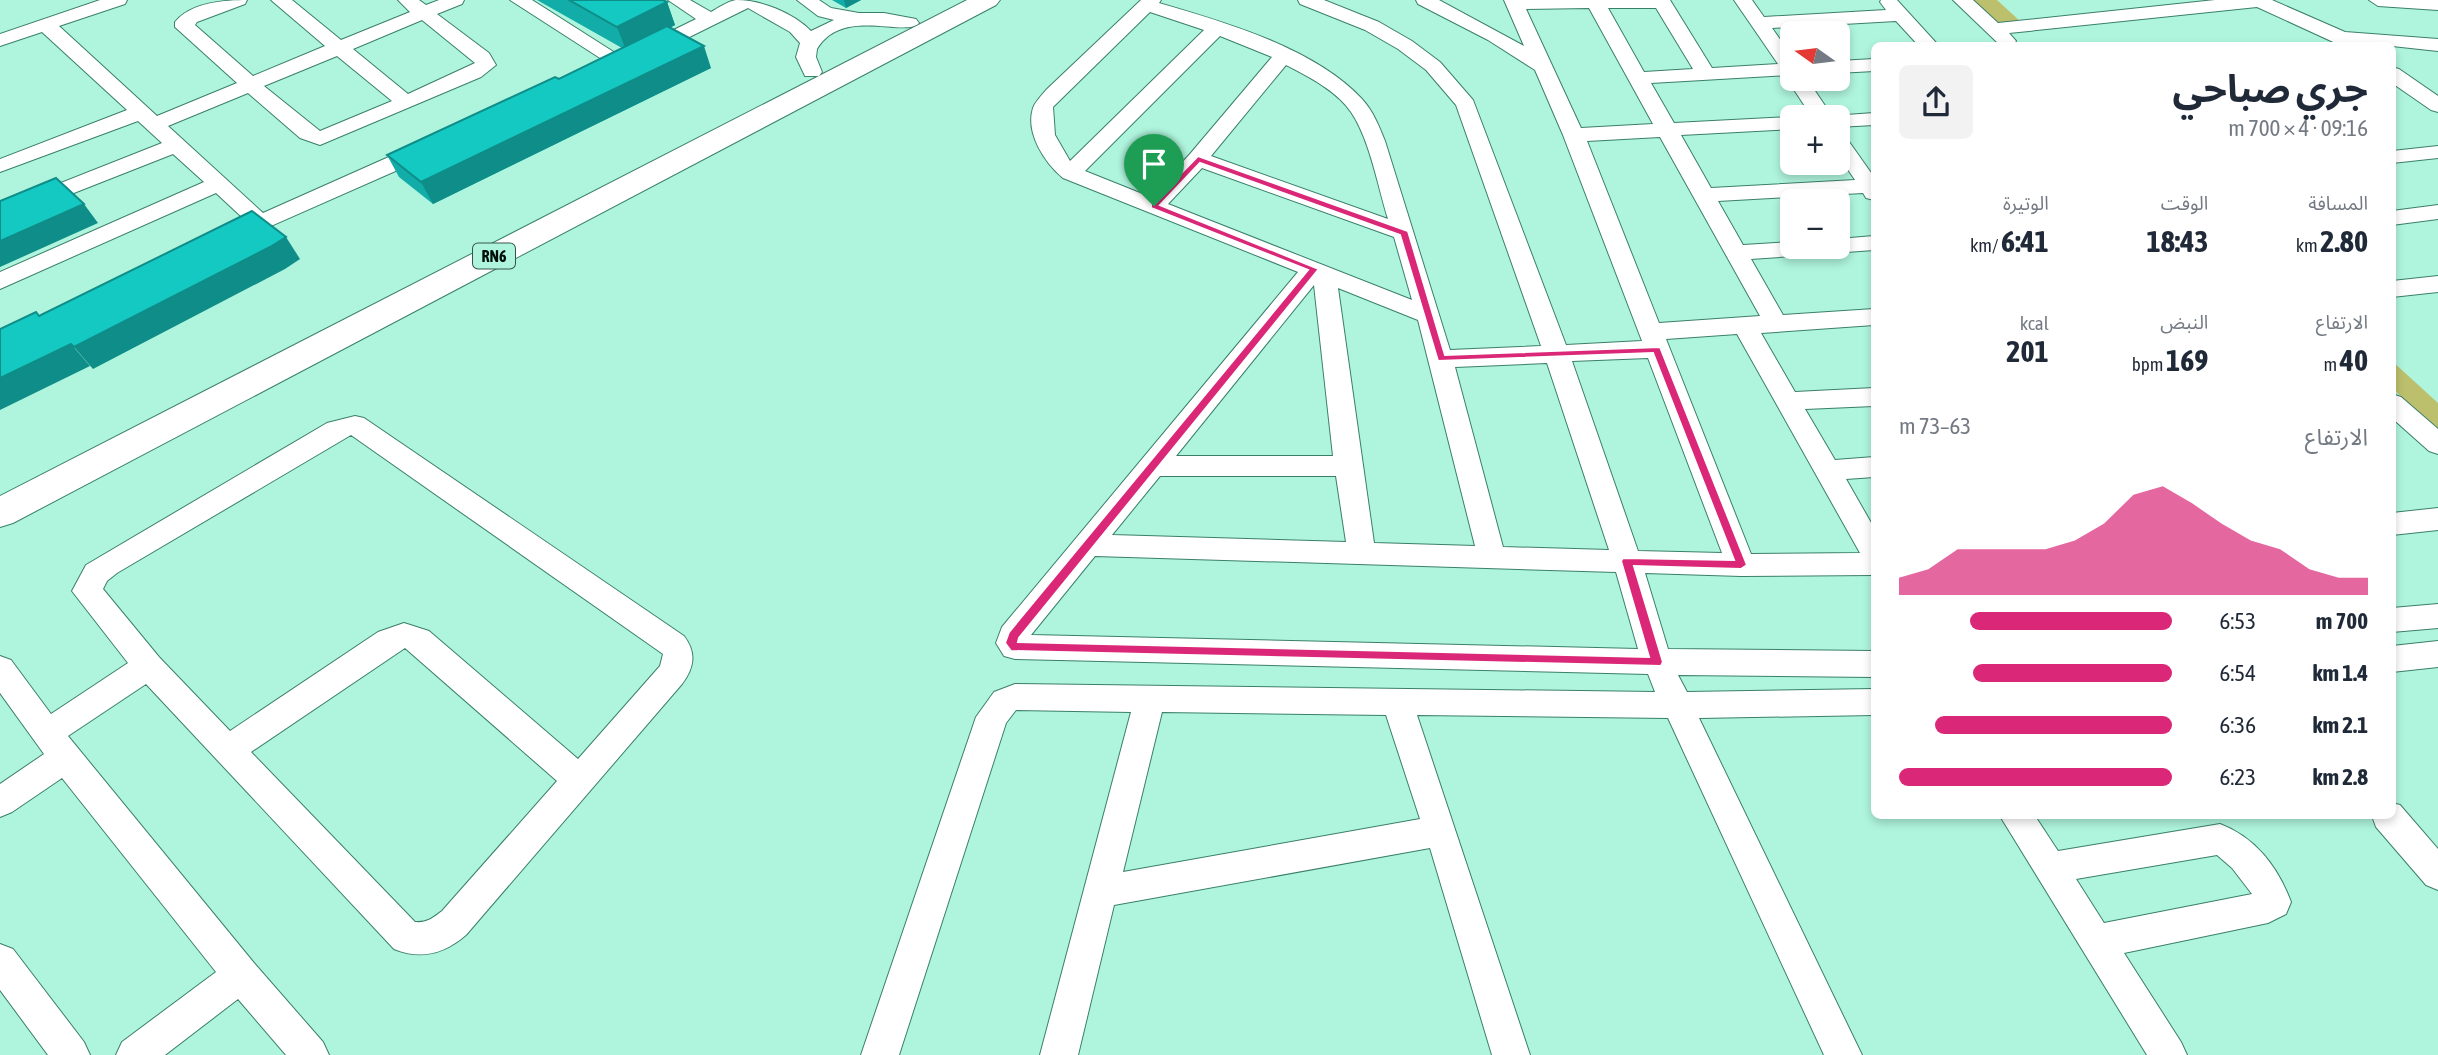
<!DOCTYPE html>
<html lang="ar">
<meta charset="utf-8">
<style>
body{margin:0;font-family:"Asap Condensed","Noto Sans Arabic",sans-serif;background:#f2f2f3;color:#1f2937;direction:rtl;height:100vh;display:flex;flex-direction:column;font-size:26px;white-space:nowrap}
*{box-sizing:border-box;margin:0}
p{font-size:23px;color:#747a83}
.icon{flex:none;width:38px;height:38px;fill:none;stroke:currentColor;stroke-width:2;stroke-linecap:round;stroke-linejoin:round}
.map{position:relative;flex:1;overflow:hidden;direction:ltr}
.details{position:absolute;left:1871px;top:42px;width:525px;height:777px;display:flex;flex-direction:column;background:#fff;border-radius:10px;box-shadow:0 4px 10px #0003;direction:rtl}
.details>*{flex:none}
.needle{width:46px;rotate:284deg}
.controls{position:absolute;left:1780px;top:21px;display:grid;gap:14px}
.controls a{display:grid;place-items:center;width:70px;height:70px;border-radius:10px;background:#fff;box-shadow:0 4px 10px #0003;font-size:35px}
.pin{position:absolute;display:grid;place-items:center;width:60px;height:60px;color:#fff;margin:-72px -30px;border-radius:50% 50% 50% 0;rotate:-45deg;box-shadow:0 0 7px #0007}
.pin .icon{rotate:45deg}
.round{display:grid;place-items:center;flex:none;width:74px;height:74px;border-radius:10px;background:#f2f2f3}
.head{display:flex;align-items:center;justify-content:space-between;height:119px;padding:0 28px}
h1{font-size:38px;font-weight:700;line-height:52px}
.stats{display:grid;grid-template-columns:repeat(3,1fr);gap:10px;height:119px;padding:7px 28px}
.stats div{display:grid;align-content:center}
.stats b{font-size:30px;font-weight:700}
.stats small{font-size:19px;font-weight:400}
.stats p{font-size:19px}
.chart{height:196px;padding:14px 28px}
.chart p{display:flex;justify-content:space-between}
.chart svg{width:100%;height:126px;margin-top:7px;fill:#db2777;opacity:.7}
ul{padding:0 28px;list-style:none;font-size:23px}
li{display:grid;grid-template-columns:112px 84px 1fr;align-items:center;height:52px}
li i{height:18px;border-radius:9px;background:#db2777}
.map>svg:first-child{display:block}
.green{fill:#bcc06d}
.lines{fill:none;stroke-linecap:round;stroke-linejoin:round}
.minor-casing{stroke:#3a7f6b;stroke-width:2}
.highway-casing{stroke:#3a7f6b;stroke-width:2}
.minor{fill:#fff;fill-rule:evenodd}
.highway{fill:#fff;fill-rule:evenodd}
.wall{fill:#12ada8}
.shaded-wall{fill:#0f8d88}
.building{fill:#15c9c3;stroke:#0f8d88;stroke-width:2}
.route{fill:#db2777;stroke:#fff;stroke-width:2;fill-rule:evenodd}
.labels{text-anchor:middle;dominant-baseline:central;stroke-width:7;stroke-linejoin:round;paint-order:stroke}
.shield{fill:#aff5dd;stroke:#345449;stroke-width:2}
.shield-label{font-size:16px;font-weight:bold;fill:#000f0a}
</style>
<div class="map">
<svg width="2438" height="1055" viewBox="0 0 2438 1055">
<rect width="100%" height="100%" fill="#aff5dd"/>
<!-- green -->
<path class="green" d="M1972,0H1997L2020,21L1997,23Z
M2392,361L2438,403V431L2392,388Z"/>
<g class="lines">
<!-- minor casing -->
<g class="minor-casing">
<path id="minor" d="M100,0H127L125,4L59,26L157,116L237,83L175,27V22C191,2 225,0 247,0L245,4L197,22L195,25L253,76L325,46L271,0H292L341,40L410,12L398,0H419L426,5L439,0H464L462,4L437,14L489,53L496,65L481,77L320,145L300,138L248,93L168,126L263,213L418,144H434L437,149L434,154L237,241H221L218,236L221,231L245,220L216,193L0,289V272L204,182L173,154L0,222V207L162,143L138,121L0,172V159L127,110L42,32L0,46V34ZM422,20L475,63L408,94L353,49ZM337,56L392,101L320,131L264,86Z
M510,0H532L631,63L628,67H614Z
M668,0H690L711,12C718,8 728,1 736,0C762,0 793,13 811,31L834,20L818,16L797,0H819L831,8L859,13H884L916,19L919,23C906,38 842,6 817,49L816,57L822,72L819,76H805L796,57L800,43L790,32L748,8L655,54H641L638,50L641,46L696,19Z
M1141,0H1161L1159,3C1224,22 1315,48 1362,99C1373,111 1379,126 1385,141L1450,350L1541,346L1456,105L1426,70L1398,49L1365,30L1300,4L1298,0H1324L1379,22L1412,41L1440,62L1473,100L1566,345L1642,341L1563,135L1535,70L1488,40L1418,4L1416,0H1439L1524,46L1504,0H1670L1712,68L1778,64L1734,0H1752L1764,17L1886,10L1880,2L1881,0H1897L1939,46H1919L1896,21L1772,28L1792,56V79H1807L1832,116L1874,113V125L1838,127V117H1812L1787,79L1789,75L1651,83L1674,123L1792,117H1794L1792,129L1681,135L1711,188L1855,180L1838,155V134L1845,136L1874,177V200L1866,198L1863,193L1718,201L1743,245L1792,242V247H1838V239L1874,236V250L1751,259L1783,315L1874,309V325L1761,333L1795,392L1874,388V406L1805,409L1835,460L1874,457V477L1846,479L1874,528V575L1741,576L1645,573L1668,649L1874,651V677L1678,675L1687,692L1874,689V715L1699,718L1862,1055H1824L1668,718L1417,715L1530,1055H1492L1430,848L1114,905L1078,1055H1040L1131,712L1016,710L1006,723L899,1055H861L976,717L994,692L1015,684L1655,692L1648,674L1015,659L1004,656L996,643L1002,627L1298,272L1063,178C1045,163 1025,133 1033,108C1035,102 1042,95 1046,90ZM1589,8L1653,124L1581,128L1526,9ZM1608,8H1656L1693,69L1644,72ZM1150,12L1204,30L1070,161L1055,135L1053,107ZM1220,36L1272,57L1190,154L1150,197L1085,171ZM1286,65C1309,77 1337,91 1351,112C1370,140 1378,187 1388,219L1211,156ZM1660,137L1760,316L1659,323L1587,141ZM1202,168L1394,237L1412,300L1168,204ZM1314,285L1333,456H1176ZM1338,288L1418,320L1475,546L1374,543ZM1737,334L1860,553L1751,554L1666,339ZM1648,358L1722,553L1638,551L1572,361ZM1547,363L1609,550L1503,547L1455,367ZM1160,476H1336L1346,542L1112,535ZM1095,556L1616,572L1638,649L1031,635ZM1162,712L1386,715L1420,819L1123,872Z
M1953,0H1973L1998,23L2215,0H2272L2345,32L2438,39V51L2392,46H2342L2257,7L2009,33L2016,41L2013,45L2001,46Z
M2369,0H2438V10L2378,6Z
M1874,59V71L1838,73V61Z
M2392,67L2399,69L2438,96V112L2431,110L2392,83Z
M2438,146V158L2392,163V151Z
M2438,205V219L2392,225V211Z
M2438,276V292L2392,297V281Z
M2392,394L2401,397L2438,429V454L2429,451L2392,418Z
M355,416L364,418L684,636C697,653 694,668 682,684L466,935C444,954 421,960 394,949L146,684L68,736L254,963L323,1042L329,1055H286L238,999L165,1055H116L122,1042L216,972L62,778L12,812L0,817V784L44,754L0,693V656L11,660L51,714L128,663L72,591L86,565L327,423ZM351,435L663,654L660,666L578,759L429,631L404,623L378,632L230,731L159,657L103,589L107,581L117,573ZM405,648L557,781L442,911C433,918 427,923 415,922L251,752Z
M2438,508V530L2392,535V513Z
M2438,604V628L2392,632V608Z
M2438,641V667L2392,672V646Z
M2392,803L2400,805L2438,849V890L2426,885L2376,827L2372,816H2392Z
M2000,816H2035L2058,851L2220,824C2255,837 2278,867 2291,902L2286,914L2268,923L2124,953L2181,1042L2187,1055H2147ZM2217,855L2232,868L2252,894L2104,923L2076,879Z
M0,944L13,949L84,1042L90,1055H48L0,990Z"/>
</g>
<!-- highway casing -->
<g class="highway-casing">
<path id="highway" d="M967,0H1000L996,5L13,523L0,527V496Z"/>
</g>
<!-- minor -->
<use href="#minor" class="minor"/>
<!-- highway -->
<use href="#highway" class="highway"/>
</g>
<!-- wall -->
<path class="wall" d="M537,0H663L667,2L675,25L670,28L711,68L433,204L399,177L387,155L559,79L622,48Z
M832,0H861L846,8Z"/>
<!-- shaded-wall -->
<path class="shaded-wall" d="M844,0H861L846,8Z
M667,2L675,25L626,50L617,27Z
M704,46L711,68L433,204L421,182Z
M84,204L98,223L0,267V241Z
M286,237L300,259L285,269L93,369L74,347Z
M71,344L90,366L0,410V378Z"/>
<!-- building -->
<path class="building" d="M569,0H663L667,2L617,27Z
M667,26L704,46L421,182L387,155L555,77L559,79Z
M56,178L84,204L0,241V201Z
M252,211L286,237L270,247L74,347L71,344L0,378V329L36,312L39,316Z"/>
<!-- route -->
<path class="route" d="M1198,156L1408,231L1445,355L1660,347L1747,565L1741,569L1634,566L1663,662L1661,666L1011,651L1005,643L1009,632L1308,270L1151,208V204ZM1200,163L1400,235L1438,361L1653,353L1734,560L1623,558L1621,561L1649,657L1018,642L1019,638L1319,269L1160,205Z"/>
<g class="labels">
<!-- shield labels -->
<rect class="shield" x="473" y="243.5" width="42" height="25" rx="5"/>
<g class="shield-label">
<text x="494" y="256">RN6</text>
</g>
</g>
</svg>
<div class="controls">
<a><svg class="needle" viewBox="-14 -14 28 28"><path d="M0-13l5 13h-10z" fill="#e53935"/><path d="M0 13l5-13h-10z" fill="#747a83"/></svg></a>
<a>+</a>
<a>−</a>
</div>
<div class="pin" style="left:1154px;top:206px;background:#1e9e55"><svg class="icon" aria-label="arrive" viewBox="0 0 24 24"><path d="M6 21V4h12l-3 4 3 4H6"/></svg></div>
<section class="details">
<div class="head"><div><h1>جري صباحي</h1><p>09:16 · 4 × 700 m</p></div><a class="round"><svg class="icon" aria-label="share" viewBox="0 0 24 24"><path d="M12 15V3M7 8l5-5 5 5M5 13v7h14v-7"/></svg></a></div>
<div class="stats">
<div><p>المسافة</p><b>2.80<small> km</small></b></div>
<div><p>الوقت</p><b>18:43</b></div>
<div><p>الوتيرة</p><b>6:41<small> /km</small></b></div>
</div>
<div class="stats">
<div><p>الارتفاع</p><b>40<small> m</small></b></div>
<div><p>النبض</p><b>169<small> bpm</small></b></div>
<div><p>kcal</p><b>201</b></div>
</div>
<div class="chart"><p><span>الارتفاع</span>63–73 m</p>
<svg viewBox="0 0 160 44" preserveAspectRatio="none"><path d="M0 44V38L10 35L20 28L30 28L40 28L50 28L60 25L70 19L80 9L90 6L100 12L110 19L120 25L130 28L140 35L150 38L160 38V44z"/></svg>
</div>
<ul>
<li><b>700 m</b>6:53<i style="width:74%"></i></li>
<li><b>1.4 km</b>6:54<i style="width:73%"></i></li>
<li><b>2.1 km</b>6:36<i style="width:87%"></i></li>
<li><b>2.8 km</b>6:23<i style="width:100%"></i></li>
</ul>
</section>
</div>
